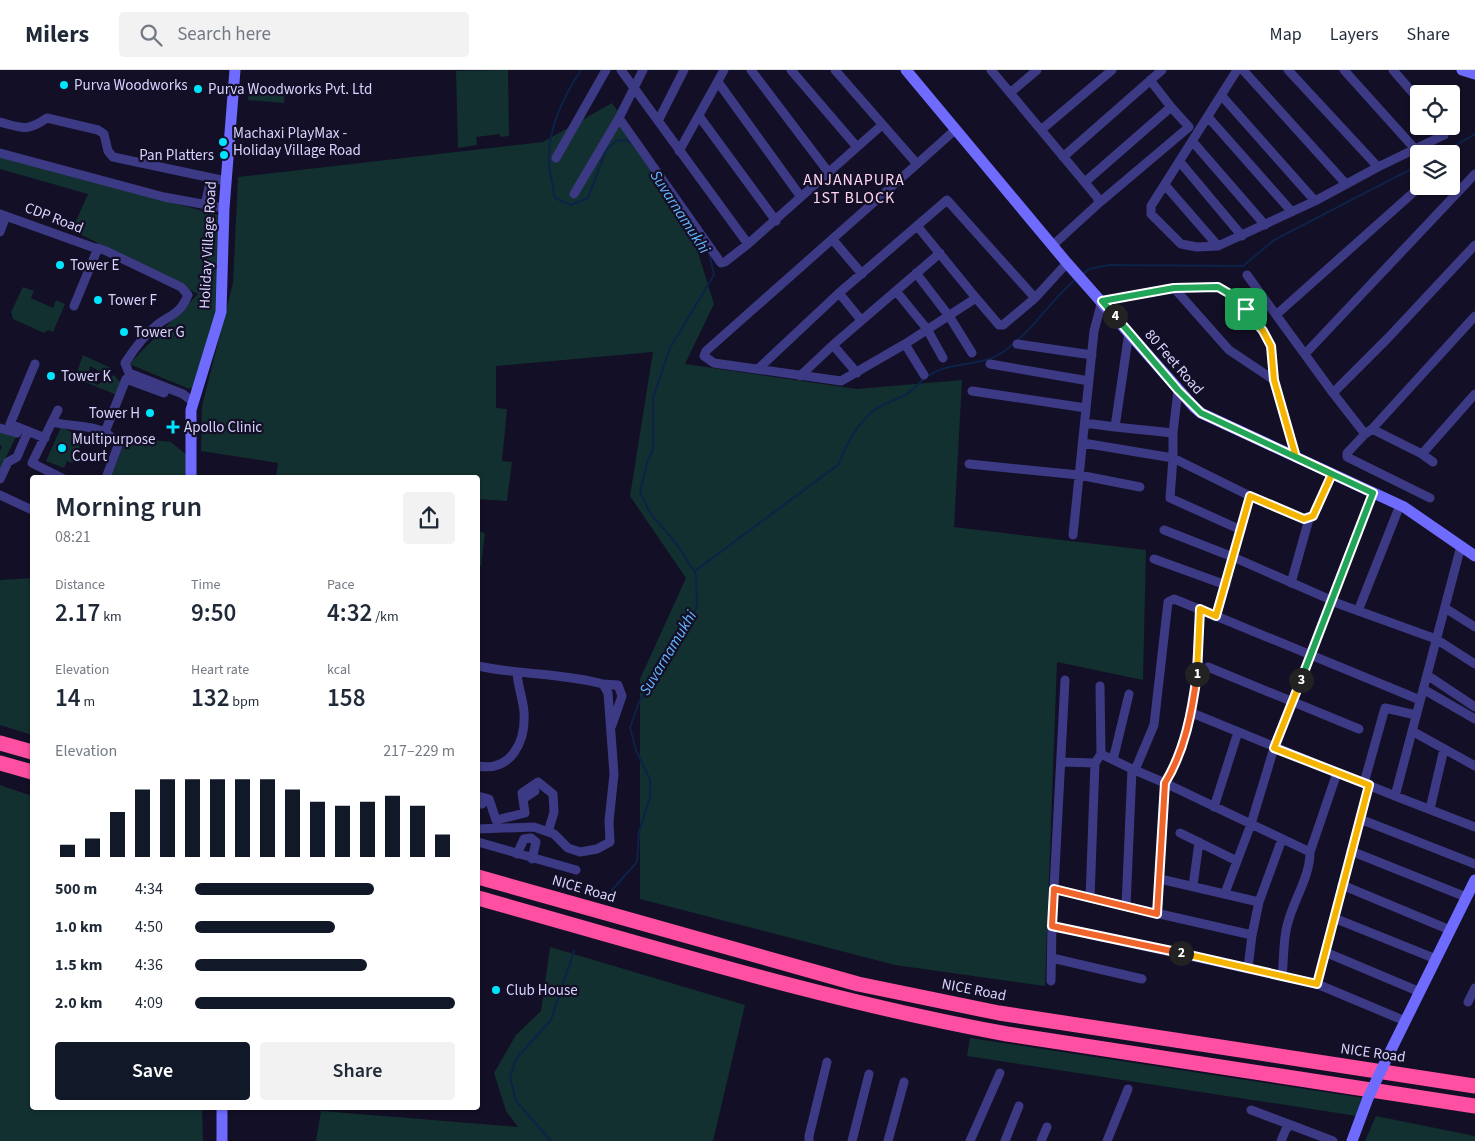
<!DOCTYPE html>
<meta charset="utf-8">
<style>
body{margin:0;font-family:"Source Sans 3",sans-serif;background:#f2f2f3;color:#1f2937;height:100vh;display:flex;flex-direction:column;font-size:19px;white-space:nowrap}
*{box-sizing:border-box;margin:0}
p{font-size:16px;color:#747a83}
.icon{flex:none;width:28px;height:28px;fill:none;stroke:currentColor;stroke-width:2;stroke-linecap:round;stroke-linejoin:round}
.map{position:relative;flex:1;overflow:hidden}
.drawer{position:absolute;left:30px;top:405px;width:450px;height:635px;display:flex;flex-direction:column;background:#fff;border-radius:5px;box-shadow:0 1px 4px #0004}
.drawer>*{flex:none}
.fabs{position:absolute;left:1410px;top:15px;display:grid;gap:10px}
.fabs a{display:grid;place-items:center;width:50px;height:50px;border-radius:5px;background:#fff;box-shadow:0 1px 4px #0004;font-size:25px}
.pin{position:absolute;display:grid;place-items:center;width:42px;height:42px;color:#fff;margin:-21px;border-radius:10px;box-shadow:0 2px 8px #0006}
.km{position:absolute;width:25px;height:25px;margin:-12px;border-radius:50%;background:#222;color:#fff;font-size:14px;line-height:25px;text-align:center}
.round{display:grid;place-items:center;flex:none;width:52px;height:52px;border-radius:5px;background:#f2f2f3}
.overview{display:flex;align-items:center;justify-content:space-between;height:85px;padding:0 25px}
h1{font-size:28px;font-weight:600;line-height:38px}
.stats{display:grid;grid-template-columns:repeat(3,1fr);gap:8px;height:85px;padding:5px 25px}
.stats div{display:grid;align-content:center}
.stats b{font-size:25px;font-weight:600}
.stats small{font-size:14px;font-weight:400}
.stats p{font-size:14px}
.chart{height:140px;padding:10px 25px}
.chart p{display:flex;justify-content:space-between}
.chart svg{width:100%;height:90px;margin-top:5px;stroke:#111827;stroke-width:6}
.primary-button{display:flex;gap:10px;margin-top:auto;padding:10px 25px}
.primary-button a{flex:1;height:58px;border-radius:5px;background:#111827;color:#fff;font-size:20px;font-weight:600;line-height:58px;text-align:center}
.primary-button a+a{background:#f2f2f3;color:#1f2937}
ul{padding:0 25px;list-style:none;font-size:16px}
li{display:grid;grid-template-columns:80px 60px 1fr;align-items:center;height:38px}
li i{height:12px;border-radius:6px;background:#111827}
header{display:flex;align-items:center;gap:30px;box-sizing:border-box;height:70px;padding:0 25px;background:#fff;border-bottom:1px solid #e0e1e3}
header strong{font-size:24px}
nav{display:flex;gap:28px;margin-inline-start:auto;font-size:18px}
.search{width:350px;height:45px;background:#f2f2f3;display:flex;align-items:center;gap:12px;box-sizing:border-box;padding:0 18px;border-radius:5px;color:#747a83;font-size:19px}
.map>svg:first-child{display:block}
.green{fill:#12302f}
.lines{fill:none;stroke-linecap:round;stroke-linejoin:round}
.stream{stroke:#0c2248;stroke-width:2}
.street{stroke:#3d3a85;stroke-width:9}
.secondary{stroke:#6f6bff;stroke-width:11}
.highway{stroke:#ff4fa3;stroke-width:15}
.secondary-bridge{stroke:#6f6bff;stroke-width:11}
.split-1-casing{stroke:#fff;stroke-width:10}
.split-2-casing{stroke:#fff;stroke-width:10}
.split-3-casing{stroke:#fff;stroke-width:10}
.split-4-casing{stroke:#fff;stroke-width:10}
.split-5-casing{stroke:#fff;stroke-width:10}
.split-1{stroke:#f5b400;stroke-width:6}
.split-2{stroke:#f0652b;stroke-width:6}
.split-3{stroke:#f5b400;stroke-width:6}
.split-4{stroke:#22a559;stroke-width:6}
.split-5{stroke:#22a559;stroke-width:6}
.poi-dot{fill:#00e5ff;stroke:#130f26;stroke-width:2}
.labels{text-anchor:middle;dominant-baseline:central;stroke-width:4.5;stroke-linejoin:round;paint-order:stroke}
.poi-label{font-size:15px;fill:#d9d4ff;stroke:#130f26;text-anchor:start}
.street-label{font-size:15px;fill:#d9d4ff;stroke:#130f26}
.neighbourhood-label{font-size:16px;letter-spacing:1px;fill:#ffd6f0;stroke:#130f26}
.water-label{font-size:16px;font-style:italic;fill:#62b6ff;stroke:#130f26}
</style>
<header>
<strong>Milers</strong>
<div class="search"><svg class="icon" aria-label="search" viewBox="0 0 24 24"><circle cx="10" cy="10" r="6"/><path d="M15 15l6 6"/></svg>Search here</div>
<nav><a>Map</a><a>Layers</a><a>Share</a></nav>
</header>
<div class="map">
<svg width="1475" height="1071" viewBox="0 0 1475 1071">
<rect width="100%" height="100%" fill="#130f26"/>
<!-- green -->
<path class="green" d="M508,0L509,66L500,67V64L476,67L477,75L458,78L456,1Z
M249,14L285,17L284,33L248,30Z
M612,33L683,134L714,234L685,294L857,319L962,310L954,457L1146,480L1143,610L1057,592L1045,916L895,895L640,829V609L686,508L630,426L653,282L496,296V338L507,339L502,391L512,392L507,431L478,429V408L276,407L278,393L201,381L202,336L233,213L238,107L543,72Z
M0,87L222,146V230L195,319L187,318L129,294L198,224L72,160L88,124L0,99Z
M23,217L34,221L31,228L53,238L56,230L65,234L53,262L48,260L44,263L13,249L11,242Z
M83,285L113,299L103,303L90,296L88,309L97,315L114,305L121,313L117,325L75,308Z
M61,357L83,368L73,393L67,391L64,398L46,391Z
M0,360L17,365L0,399V381L2,377L0,375Z
M126,367L171,372L189,387L190,407L111,408Z
M478,461L485,463L481,496L478,495Z
M32,508V665L0,655V510Z
M0,715L32,726V1038H202L203,1071H0Z
M550,877L745,935L713,1071H316L321,1041L518,1057L506,1041L494,1003L516,965L541,941Z
M970,968L1364,1028L1357,1046L967,986Z
M1376,1046L1475,1066V1071H1365Z"/>
<g class="lines">
<!-- stream -->
<path class="stream" d="M581,0C563,27 547,60 549,94C550,105 553,117 555,128L571,135L588,128L606,80L616,71L627,70L633,75
M1441,84L1475,64
M1082,205L1089,199L1109,195L1243,196L1274,170L1419,95
M695,501L839,394C845,375 860,350 877,338C885,333 896,330 905,325C919,316 922,306 942,299C963,292 984,295 1003,282C1032,262 1050,231 1076,209
M612,820L637,792L639,762L650,727V710L636,680L630,658L639,632L680,570L697,537L696,504L676,473L650,443L640,422L647,393L653,379V328L670,278L714,205L709,183
M551,1071L516,1031L510,1007L516,989L551,950L574,881"/>
<!-- street -->
<path class="street" d="M621,0L748,174
M643,0L619,48L721,193L725,192L748,174L882,55
M751,0L829,103
M791,0L857,77
M835,0L917,94L956,59
M991,0L1097,127L1099,133L1052,176
M1237,0L1151,136V144L1181,174L1197,177L1218,176L1315,131L1378,97
M1243,0L1346,114
M1288,0L1378,97L1444,65L1441,56
M1344,0L1415,79
M1393,0L1419,30
M718,12L801,127
M1010,23L1037,0
M1221,25L1315,131
M699,46L776,151
M1208,47L1292,142
M658,51L684,0
M0,52C22,58 27,62 47,48L98,60L104,64L108,81L113,87L226,111
M1041,60L1112,0
M1193,72L1265,155
M679,81L724,0
M0,83L164,127L224,138
M1063,87L1162,0
M556,88L606,0
M1180,92L1242,166
M917,94L706,281L704,286L714,293L841,311L905,274L976,228L999,255H1003L1035,228L1067,193
M1085,112L1171,37L1150,10
M1165,115L1218,176
M574,124L619,48
M1099,133L1189,57L1171,37
M205,135L211,108
M0,144L92,177L104,180L181,217L188,225C180,244 172,244 158,254C144,265 134,279 125,293L129,303L183,324L193,332
M918,157L976,228
M0,162L6,146
M833,170L862,204
M916,203L949,246L972,283
M1247,205L1333,323L1365,364L1372,359L1422,384L1475,324
M1174,218L1229,280L1274,310
M896,221L927,259L943,288
M839,223L861,250
M74,236L98,178
M1276,245L1415,121
M905,274L924,305
M1017,274L1092,285
M833,275L857,303
M1305,284L1475,104
M35,294L10,354L45,368
M990,294L1089,311
M758,299L839,223L947,130L1035,228
M800,306L833,275L940,183
M972,321L1086,338
M1333,323L1388,268L1475,175
M52,352L58,340
M1085,353L1115,357L1129,262
M1115,357L1173,363
M0,358L17,363
M1372,359L1475,246
M1365,364L1347,383V387L1430,428
M1083,373L1173,388L1170,428L1241,460
M1422,384L1433,392
M969,394L1079,405L1140,417
M62,408L32,393L52,352C70,357 88,354 105,362
M106,408L119,373L105,362L126,309L164,323
M0,409L8,392L17,387L26,366
M1373,423L1331,530L1233,487L1216,546L1420,630
M0,425L32,440
M1250,426L1304,449L1313,446L1332,404
M1164,460L1233,487L1250,426L1173,388V363L1178,320
M1073,465L1094,261L1102,231L1174,218L1218,217L1230,224L1246,239L1263,261L1271,276L1274,310L1296,387
M1461,476L1395,726L1475,757
M1154,489L1226,515
M1291,513L1309,449
M1331,531L1436,569L1475,594
M1445,538L1475,557
M1200,539C1197,599 1196,660 1165,713L1310,782L1337,703
M1358,541L1400,435
M478,596C519,605 563,603 603,614L608,623L614,704L609,751L610,772L597,779L580,782L568,778L554,764L534,757L478,759
M1208,597L1359,659
M1427,605L1475,637
M1065,610L1052,856L1317,914L1405,951
M603,614L618,615L622,626L612,655
M1423,619L1475,649
M1192,643L1395,726
M1412,661L1475,696
M1101,684L1132,699L1126,836
M1113,690L1129,624
M1061,692L1095,693L1101,684L1100,616
M478,696C511,702 526,672 524,642C523,629 518,617 517,603
M1132,699L1165,713L1157,843
M1135,700L1154,655L1168,532L1174,529L1216,546
M1364,713L1385,638L1416,645
M478,726L489,729L496,750L525,743L522,723L538,712L553,724L554,742L548,762
M523,729L535,721
M478,734H482
M1214,737L1238,662
M1430,739L1444,679
M1360,749L1475,794
M1180,763L1237,791
M531,768L536,772L532,789
M478,772L576,800
M1351,781L1466,827
M517,784L524,769L531,768
M1160,809L1259,832L1252,865
M1342,815L1450,860
M1193,816L1199,772
M1054,819L1090,828L1095,693
M1225,823L1251,754L1274,678L1331,530
M1090,828L1252,865L1248,898
M1259,832L1282,769
M1334,848L1436,889
M1325,882L1420,922
M1052,888L1142,909
M1282,906C1284,890 1283,871 1287,856C1293,830 1310,808 1310,782
M1051,911L1052,856
M1317,914L1369,715
M1468,932L1475,918
M1251,1040L1291,1055
M809,1071V1066L827,992
M852,1071L869,1004
M888,1071L904,1012
M970,1071L1000,1003
M1005,1071L1019,1036
M1041,1071L1047,1057
M1107,1071L1128,1019
M1281,1071L1286,1059L1291,1055L1333,1071"/>
<!-- secondary -->
<path class="secondary" d="M906,0L1067,193L1194,337L1201,343L1404,437L1475,486
M1462,0L1475,4
M191,408V340L221,242L224,138L235,0
M1387,988L1475,810
M222,1038V1071
M1352,1071L1368,1028"/>
<!-- highway -->
<path class="highway" d="M0,673L32,682
M0,693L32,702
M478,807L858,914L999,943L1475,1016
M478,828C653,877 827,931 1007,964L1475,1036"/>
<!-- secondary-bridge -->
<path class="secondary-bridge" d="M1368,1028L1387,988"/>
</g>
<g class="lines">
<!-- split-1 casing -->
<g class="split-1-casing">
<path id="split-1" d="M1197,604L1200,539L1216,546L1250,426L1304,449L1313,446L1332,404L1296,387L1274,310L1271,276L1263,261L1246,239"/>
</g>
<!-- split-2 casing -->
<g class="split-2-casing">
<path id="split-2" d="M1181,883L1052,856L1054,819L1157,844L1165,713C1185,680 1192,642 1197,604"/>
</g>
<!-- split-3 casing -->
<g class="split-3-casing">
<path id="split-3" d="M1181,883L1317,914L1369,715L1274,678L1301,610"/>
</g>
<!-- split-4 casing -->
<g class="split-4-casing">
<path id="split-4" d="M1115,246L1178,320L1201,343L1373,423L1301,610"/>
</g>
<!-- split-5 casing -->
<g class="split-5-casing">
<path id="split-5" d="M1115,246L1102,231L1174,218L1218,217L1230,224L1246,239"/>
</g>
<!-- split-1 -->
<use href="#split-1" class="split-1"/>
<!-- split-2 -->
<use href="#split-2" class="split-2"/>
<!-- split-3 -->
<use href="#split-3" class="split-3"/>
<!-- split-4 -->
<use href="#split-4" class="split-4"/>
<!-- split-5 -->
<use href="#split-5" class="split-5"/>
</g>
<!-- markers -->
<g class="poi-dot">
<circle cx="64" cy="15" r="5"/>
<circle cx="198" cy="19" r="5"/>
<circle cx="223" cy="72" r="5"/>
<circle cx="224" cy="85" r="5"/>
<circle cx="60" cy="195" r="5"/>
<circle cx="98" cy="230" r="5"/>
<circle cx="124" cy="262" r="5"/>
<circle cx="51" cy="306" r="5"/>
<circle cx="150" cy="343" r="5"/>
<path d="M170.5 349.5h5v5h5v5h-5v5h-5v-5h-5v-5h5z"/>
<circle cx="62" cy="378" r="5"/>
<circle cx="496" cy="920" r="5"/>
</g>
<g class="labels">
<!-- poi labels -->
<g class="poi-label">
<text x="74" y="15">Purva Woodworks</text>
<text x="208" y="19">Purva Woodworks Pvt. Ltd</text>
<text x="233" y="63">Machaxi PlayMax -<tspan x="233" dy="17">Holiday Village Road</tspan></text>
<text x="214" y="85" text-anchor="end">Pan Platters</text>
<text x="70" y="195">Tower E</text>
<text x="108" y="230">Tower F</text>
<text x="134" y="262">Tower G</text>
<text x="61" y="306">Tower K</text>
<text x="140" y="343" text-anchor="end">Tower H</text>
<text x="184" y="357">Apollo Clinic</text>
<text x="72" y="369">Multipurpose<tspan x="72" dy="17">Court</tspan></text>
<text x="506" y="920">Club House</text>
</g>
<!-- street labels -->
<g class="street-label">
<text transform="translate(54 148) rotate(21)">CDP Road</text>
<text transform="translate(208 175) rotate(-87)">Holiday Village Road</text>
<text transform="translate(1174 292) rotate(49)">80 Feet Road</text>
<text transform="translate(584 819) rotate(16)">NICE Road</text>
<text transform="translate(974 920) rotate(11)">NICE Road</text>
<text transform="translate(1373 983) rotate(8)">NICE Road</text>
</g>
<!-- neighbourhood labels -->
<g class="neighbourhood-label">
<text x="854" y="110">ANJANAPURA<tspan x="854" dy="18">1ST BLOCK</tspan></text>
</g>
<!-- water labels -->
<g class="water-label">
<text transform="translate(680 142) rotate(57)">Suvarnamukhi</text>
<text transform="translate(668 583) rotate(-59)">Suvarnamukhi</text>
</g>
</g>
</svg>
<div class="fabs">
<a><svg class="icon" aria-label="locate" viewBox="0 0 24 24"><circle cx="12" cy="12" r="6"/><path d="M12 2v4M12 18v4M2 12h4M18 12h4"/></svg></a>
<a><svg class="icon" aria-label="layers" viewBox="0 0 24 24"><path d="M12 4l9 5-9 5-9-5zM3 14l9 5 9-5"/></svg></a>
</div>
<div class="pin" style="left:1246px;top:239px;background:#1e9e55"><svg class="icon" aria-label="arrive" viewBox="0 0 24 24"><path d="M6 21V4h12l-3 4 3 4H6"/></svg></div>
<b class="km" style="left:1197px;top:604px">1</b>
<b class="km" style="left:1181px;top:883px">2</b>
<b class="km" style="left:1301px;top:610px">3</b>
<b class="km" style="left:1115px;top:246px">4</b>
<section class="drawer">
<div class="overview"><div><h1>Morning run</h1><p>08:21</p></div><a class="round"><svg class="icon" aria-label="share" viewBox="0 0 24 24"><path d="M12 15V3M7 8l5-5 5 5M5 13v7h14v-7"/></svg></a></div>
<div class="stats">
<div><p>Distance</p><b>2.17<small> km</small></b></div>
<div><p>Time</p><b>9:50</b></div>
<div><p>Pace</p><b>4:32<small> /km</small></b></div>
</div>
<div class="stats">
<div><p>Elevation</p><b>14<small> m</small></b></div>
<div><p>Heart rate</p><b>132<small> bpm</small></b></div>
<div><p>kcal</p><b>158</b></div>
</div>
<div class="chart"><p><span>Elevation</span>217–229 m</p>
<svg viewBox="0 0 160 44" preserveAspectRatio="none"><path d="M5 44V38M15 44V35M25 44V22M35 44V11M45 44V6M55 44V6M65 44V6M75 44V6M85 44V6M95 44V11M105 44V17M115 44V19M125 44V17M135 44V14M145 44V19M155 44V33"/></svg>
</div>
<ul>
<li><b>500 m</b>4:34<i style="width:69%"></i></li>
<li><b>1.0 km</b>4:50<i style="width:54%"></i></li>
<li><b>1.5 km</b>4:36<i style="width:66%"></i></li>
<li><b>2.0 km</b>4:09<i style="width:100%"></i></li>
</ul>
<div class="primary-button"><a>Save</a><a>Share</a></div>
</section>
</div>
